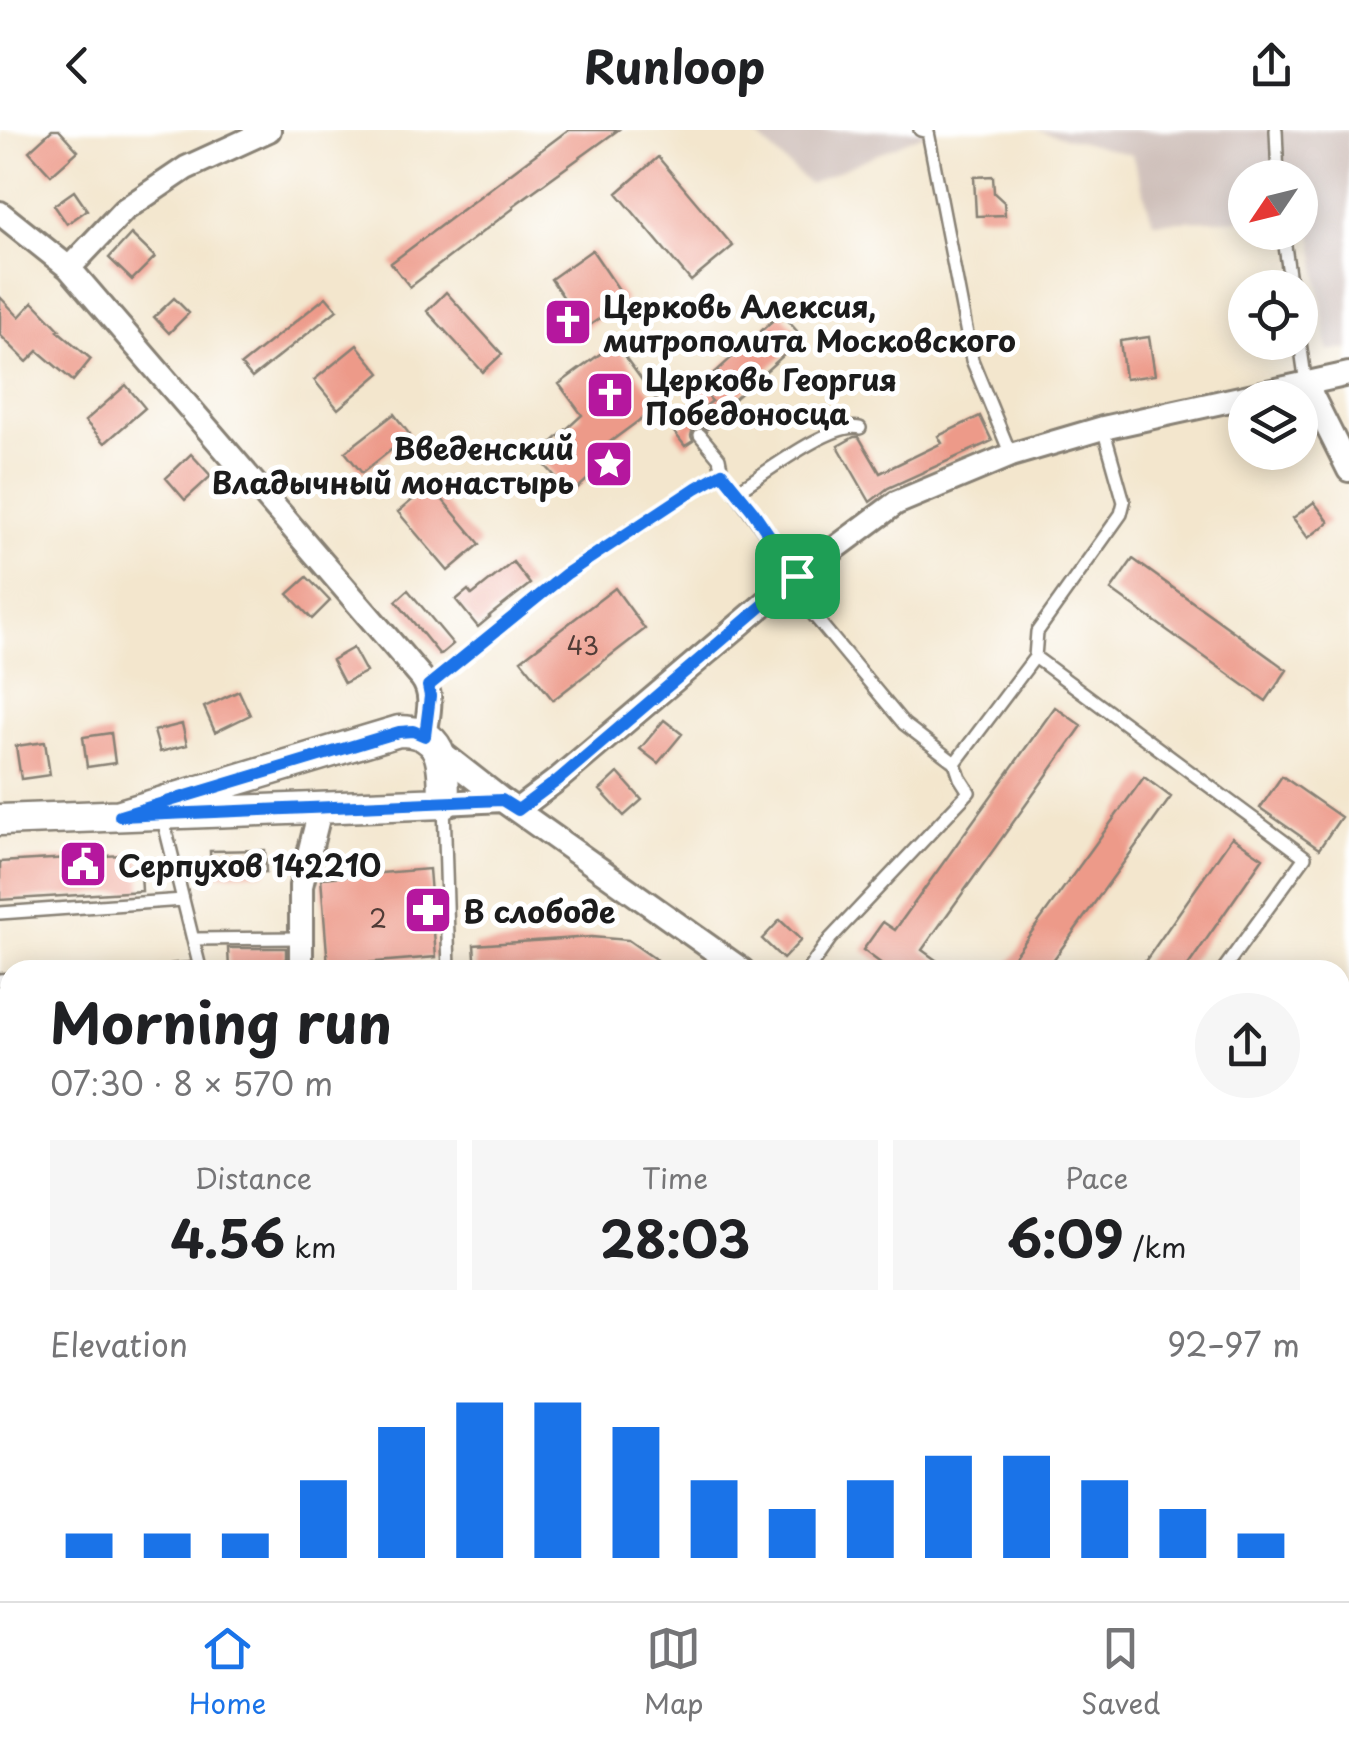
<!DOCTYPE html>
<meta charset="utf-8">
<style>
body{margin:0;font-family:"Playpen Sans",sans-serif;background:#f6f6f6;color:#202124;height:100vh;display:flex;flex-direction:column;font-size:38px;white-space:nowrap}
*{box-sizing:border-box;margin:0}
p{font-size:32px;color:#757577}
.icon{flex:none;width:55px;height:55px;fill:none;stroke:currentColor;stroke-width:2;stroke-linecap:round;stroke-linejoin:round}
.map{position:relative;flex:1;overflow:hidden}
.sheet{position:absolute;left:0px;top:830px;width:1350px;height:642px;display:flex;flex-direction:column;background:#fff;border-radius:30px 30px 0 0;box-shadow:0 5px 25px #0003}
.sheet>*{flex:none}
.needle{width:65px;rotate:235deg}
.fabs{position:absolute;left:1228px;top:30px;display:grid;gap:20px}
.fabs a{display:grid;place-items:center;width:90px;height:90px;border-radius:50%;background:#fff;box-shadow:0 5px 25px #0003;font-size:50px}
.pin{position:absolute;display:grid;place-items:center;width:85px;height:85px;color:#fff;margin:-42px;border-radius:20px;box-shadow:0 5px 15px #0006}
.round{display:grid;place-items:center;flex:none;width:105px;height:105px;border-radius:52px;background:#f6f6f6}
.overview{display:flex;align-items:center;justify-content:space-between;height:170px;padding:0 50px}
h1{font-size:55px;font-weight:700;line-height:75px}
.stats{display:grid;grid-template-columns:repeat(3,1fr);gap:15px;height:170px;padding:10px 50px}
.stats div{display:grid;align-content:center;border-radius:0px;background:#f6f6f6;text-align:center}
.stats b{font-size:50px;font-weight:700}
.stats small{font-size:28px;font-weight:400}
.stats p{font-size:28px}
.chart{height:280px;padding:20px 50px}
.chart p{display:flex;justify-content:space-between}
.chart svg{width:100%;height:180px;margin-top:10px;stroke:#1a73e8;stroke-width:6}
header{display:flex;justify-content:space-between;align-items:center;height:130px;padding:0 50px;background:#fff;font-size:45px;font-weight:700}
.menu{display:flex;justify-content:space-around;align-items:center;height:140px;border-top:2px solid #e0e0e0;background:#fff;font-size:28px;color:#757577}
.menu a{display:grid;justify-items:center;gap:5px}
.menu .current{color:#1a73e8}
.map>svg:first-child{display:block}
.built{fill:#f2d4be}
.industrial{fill:#cfc0ba}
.forest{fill:#74ac6c;stroke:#486444;stroke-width:2.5}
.building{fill:#ed9a89}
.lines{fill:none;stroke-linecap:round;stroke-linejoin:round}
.service-casing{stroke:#888174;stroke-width:16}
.minor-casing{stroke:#888174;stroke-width:28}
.tertiary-casing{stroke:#888174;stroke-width:35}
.service{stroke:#fff;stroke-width:11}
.minor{stroke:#fff;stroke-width:22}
.tertiary{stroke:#fff;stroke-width:30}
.route-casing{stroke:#fff;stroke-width:20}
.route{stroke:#1a73e8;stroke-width:12}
.labels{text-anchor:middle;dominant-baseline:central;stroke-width:10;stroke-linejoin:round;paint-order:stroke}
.number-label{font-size:25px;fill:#503c37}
.poi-label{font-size:30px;font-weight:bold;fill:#1c1c1c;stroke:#fff;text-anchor:start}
</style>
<header><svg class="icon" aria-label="back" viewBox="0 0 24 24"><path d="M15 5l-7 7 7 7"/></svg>Runloop<svg class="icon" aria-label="share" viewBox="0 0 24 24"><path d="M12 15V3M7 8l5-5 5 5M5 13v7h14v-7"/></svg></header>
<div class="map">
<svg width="1349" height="1471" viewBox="0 0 1349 1471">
<rect width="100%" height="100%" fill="#fff"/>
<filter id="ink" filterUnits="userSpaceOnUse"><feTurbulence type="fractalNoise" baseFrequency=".01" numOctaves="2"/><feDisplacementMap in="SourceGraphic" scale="20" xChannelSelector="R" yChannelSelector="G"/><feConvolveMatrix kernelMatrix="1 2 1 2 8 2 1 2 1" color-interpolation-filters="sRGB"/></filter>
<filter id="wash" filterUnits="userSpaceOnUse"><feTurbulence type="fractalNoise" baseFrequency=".0048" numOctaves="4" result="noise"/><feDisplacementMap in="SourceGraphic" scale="40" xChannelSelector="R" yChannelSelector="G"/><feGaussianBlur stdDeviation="2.25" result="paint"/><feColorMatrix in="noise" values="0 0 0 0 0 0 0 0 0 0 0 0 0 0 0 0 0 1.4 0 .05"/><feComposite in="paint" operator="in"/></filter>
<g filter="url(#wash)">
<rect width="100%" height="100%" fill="#f3e6cd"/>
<!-- built -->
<path class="built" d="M1349,1338V1471H1103L1106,1462H1340V1339Z"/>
<!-- industrial -->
<path class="industrial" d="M750,0H932L809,54Z
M1036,0H1349V220H1328L1310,89L1300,88V48H1245V89L1153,92L1132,25Z"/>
<!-- forest -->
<path class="forest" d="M10,1093V1378L0,1382V1095Z
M158,1462H900L928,1471H146Z"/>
<g id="blocks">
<!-- building -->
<path class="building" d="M52,0H59L78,21L51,45L29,21Z
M568,0H618L513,76L514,78L410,157L391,133Z
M658,27L733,116L691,151L617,63Z
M993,46L994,63L1004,72L1005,85L976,86L974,47Z
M74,61L87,80L67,94L54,75Z
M131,104L155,127L132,150L109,128Z
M592,120L626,170L570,209L553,184L568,174L551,149Z
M446,162L502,224L483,242L427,181Z
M0,167L19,187L33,172L60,200L58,201L91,229L73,251L38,221L27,232L0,205Z
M326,167L337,180L252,248L241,235Z
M174,168L189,183L169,203L154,187Z
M781,183L803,208L709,292L712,296L707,299L699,296L693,298L691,306L693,311L685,316L674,302L712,271L699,257Z
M1149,207L1155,245L1125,249L1120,211Z
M615,213L660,275L595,323L605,334L571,364L537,326L582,285L559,254Z
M357,215L380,243L338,279L314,250Z
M126,255L145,278L105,313L85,291Z
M394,284L410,305L362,343L345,322Z
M980,286L992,311L888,358L870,372L838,316L854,307H859L880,343L942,313L938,306Z
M191,324L211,346L185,370L166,348Z
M430,355L480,414L448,441L398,382Z
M1314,372L1329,392L1308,408L1293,388Z
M1133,429L1287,540L1266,571L1111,460Z
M513,432L530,454L489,486L490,487L478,497L456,470L468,460L472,465Z
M307,447L330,471L312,489L288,464Z
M615,458L645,499L553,570L521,530Z
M408,460L453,514L440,525L396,471Z
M353,518L366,542L344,553L332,530Z
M239,561L250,585L215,602L204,577Z
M1055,577L1082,596L922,820L950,840H890L863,820L883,792L895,800Z
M664,590L682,604L658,633L640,619Z
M182,594L187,615L160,622L154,601Z
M111,603L115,633L87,637L83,607Z
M45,612L50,645L21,649L16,616Z
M618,643L642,670L624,686L600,660Z
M1282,646L1341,687L1319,719L1260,678Z
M1144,647L1171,667L1046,840H1004Z
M1232,707L1263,728L1185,840H1139Z
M265,720L266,742L211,745L210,721Z
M140,724L142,761L0,770V732Z
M429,739L436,827L328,836L321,748Z
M780,790L801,810L783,829L762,809Z
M591,807L628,810L671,840H476L474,815Z
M228,818H286V840H229Z"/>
</g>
</g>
<g filter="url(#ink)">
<use href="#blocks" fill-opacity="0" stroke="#888174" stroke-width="2.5"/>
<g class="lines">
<!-- service casing -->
<g class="service-casing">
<path id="service" d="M920,0L928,2L972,230L1011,325
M1276,0L1278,48
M1283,102L1291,158
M1300,212L1306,254
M722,343L797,446
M737,361C763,345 832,291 860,298
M790,452L811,482L904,594L955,633
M1035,527L1037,502L1121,384L1124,372L1103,298
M428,556L566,444L695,358L722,343L719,328L700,305
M444,674L449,840
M162,685L200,838L173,840
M0,783L183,770
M193,809L301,808
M808,840L830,809L969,662L960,648L955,633L1035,527L1305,727L1223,840
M0,850L10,849
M0,971H10
M1340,1276L1349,1283
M1328,1462L1329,1471"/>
</g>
<!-- minor casing -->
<g class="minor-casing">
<path id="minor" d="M0,83L69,138L421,547C435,565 428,585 425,606
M69,138L124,80L186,38L269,0
M1306,254L1349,340
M437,619L502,670L742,840
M444,673L502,670
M517,680L558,649L790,452L896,373L1011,325L1103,298L1349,244
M301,840V756L321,676
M1340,974L1349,981"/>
</g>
<!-- tertiary casing -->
<g class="tertiary-casing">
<path id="tertiary" d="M0,690L444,673C443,637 447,601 399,601L120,685"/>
</g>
<!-- service -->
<use href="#service" class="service"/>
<!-- minor -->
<use href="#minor" class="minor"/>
<!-- tertiary -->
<use href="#tertiary" class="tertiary"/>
</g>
</g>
<g class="lines" filter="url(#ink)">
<!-- route casing -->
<g class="route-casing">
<path id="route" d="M722,343L752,380L797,446L558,650L518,680L502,670L120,686L399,602L413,601L425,606L430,566L428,556L566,444L696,358Z"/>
</g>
<!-- route -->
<use href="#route" class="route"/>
</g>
<!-- icons -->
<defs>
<g id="church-square" transform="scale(2.5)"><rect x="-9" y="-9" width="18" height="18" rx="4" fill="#b5179e" stroke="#fff"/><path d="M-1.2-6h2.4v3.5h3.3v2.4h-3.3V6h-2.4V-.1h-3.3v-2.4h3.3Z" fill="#fff"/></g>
<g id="sight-square" transform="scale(2.5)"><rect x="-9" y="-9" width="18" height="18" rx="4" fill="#b5179e" stroke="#fff"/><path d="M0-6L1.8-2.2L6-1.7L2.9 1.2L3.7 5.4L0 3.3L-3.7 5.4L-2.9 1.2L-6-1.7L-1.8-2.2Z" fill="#fff"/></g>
<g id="civic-square" transform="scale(2.5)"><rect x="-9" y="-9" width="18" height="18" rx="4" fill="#b5179e" stroke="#fff"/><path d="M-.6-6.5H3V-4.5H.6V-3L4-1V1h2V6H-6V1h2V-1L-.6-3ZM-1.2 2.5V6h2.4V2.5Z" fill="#fff"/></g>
<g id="pharmacy-square" transform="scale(2.5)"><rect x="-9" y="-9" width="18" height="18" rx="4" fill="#b5179e" stroke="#fff"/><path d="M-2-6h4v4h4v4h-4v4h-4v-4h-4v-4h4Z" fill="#fff"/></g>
</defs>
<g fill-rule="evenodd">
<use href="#church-square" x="568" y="192"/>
<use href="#church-square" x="610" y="265"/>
<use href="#sight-square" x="609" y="334"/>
<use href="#civic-square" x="83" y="734"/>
<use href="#pharmacy-square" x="428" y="780"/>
</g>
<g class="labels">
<!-- number labels -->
<g class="number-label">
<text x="583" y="515">43</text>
<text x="378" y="788">2</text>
</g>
<!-- poi labels -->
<g class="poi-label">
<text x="603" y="175">Церковь Алексия,<tspan x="603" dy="34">митрополита Московского</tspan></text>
<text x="645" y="248">Церковь Георгия<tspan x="645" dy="34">Победоносца</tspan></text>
<text x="574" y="317" text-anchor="end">Введенский<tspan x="574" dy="34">Владычный монастырь</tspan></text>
<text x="118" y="734">Серпухов 142210</text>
<text x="463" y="780">В слободе</text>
</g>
</g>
</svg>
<div class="fabs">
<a><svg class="needle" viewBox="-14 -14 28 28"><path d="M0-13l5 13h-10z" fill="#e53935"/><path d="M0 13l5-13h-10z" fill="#757577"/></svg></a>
<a><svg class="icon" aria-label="locate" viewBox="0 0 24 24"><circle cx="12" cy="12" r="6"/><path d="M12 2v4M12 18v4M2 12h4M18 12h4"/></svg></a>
<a><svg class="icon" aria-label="layers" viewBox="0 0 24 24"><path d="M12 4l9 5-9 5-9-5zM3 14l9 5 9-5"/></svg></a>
</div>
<div class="pin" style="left:797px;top:446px;background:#1e9e55"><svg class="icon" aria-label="arrive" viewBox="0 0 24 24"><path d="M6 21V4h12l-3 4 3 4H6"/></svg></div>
<section class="sheet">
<div class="overview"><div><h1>Morning run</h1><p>07:30 · 8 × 570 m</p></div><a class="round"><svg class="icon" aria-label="share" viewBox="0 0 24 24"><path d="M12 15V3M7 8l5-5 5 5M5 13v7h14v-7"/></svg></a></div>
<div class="stats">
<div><p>Distance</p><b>4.56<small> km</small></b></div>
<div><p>Time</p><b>28:03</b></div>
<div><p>Pace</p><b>6:09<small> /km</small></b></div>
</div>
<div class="chart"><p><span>Elevation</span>92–97 m</p>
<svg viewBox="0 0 160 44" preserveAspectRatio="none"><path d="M5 44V38M15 44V38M25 44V38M35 44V25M45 44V12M55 44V6M65 44V6M75 44V12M85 44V25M95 44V32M105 44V25M115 44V19M125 44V19M135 44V25M145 44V32M155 44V38"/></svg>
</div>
</section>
</div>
<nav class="menu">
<a class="current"><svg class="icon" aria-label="home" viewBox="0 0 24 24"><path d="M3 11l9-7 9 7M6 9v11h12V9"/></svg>Home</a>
<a><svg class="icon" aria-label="map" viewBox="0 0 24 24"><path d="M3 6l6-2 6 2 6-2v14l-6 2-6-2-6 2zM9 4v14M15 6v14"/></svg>Map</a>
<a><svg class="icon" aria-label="saved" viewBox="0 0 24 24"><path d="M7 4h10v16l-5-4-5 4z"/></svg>Saved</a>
</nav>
